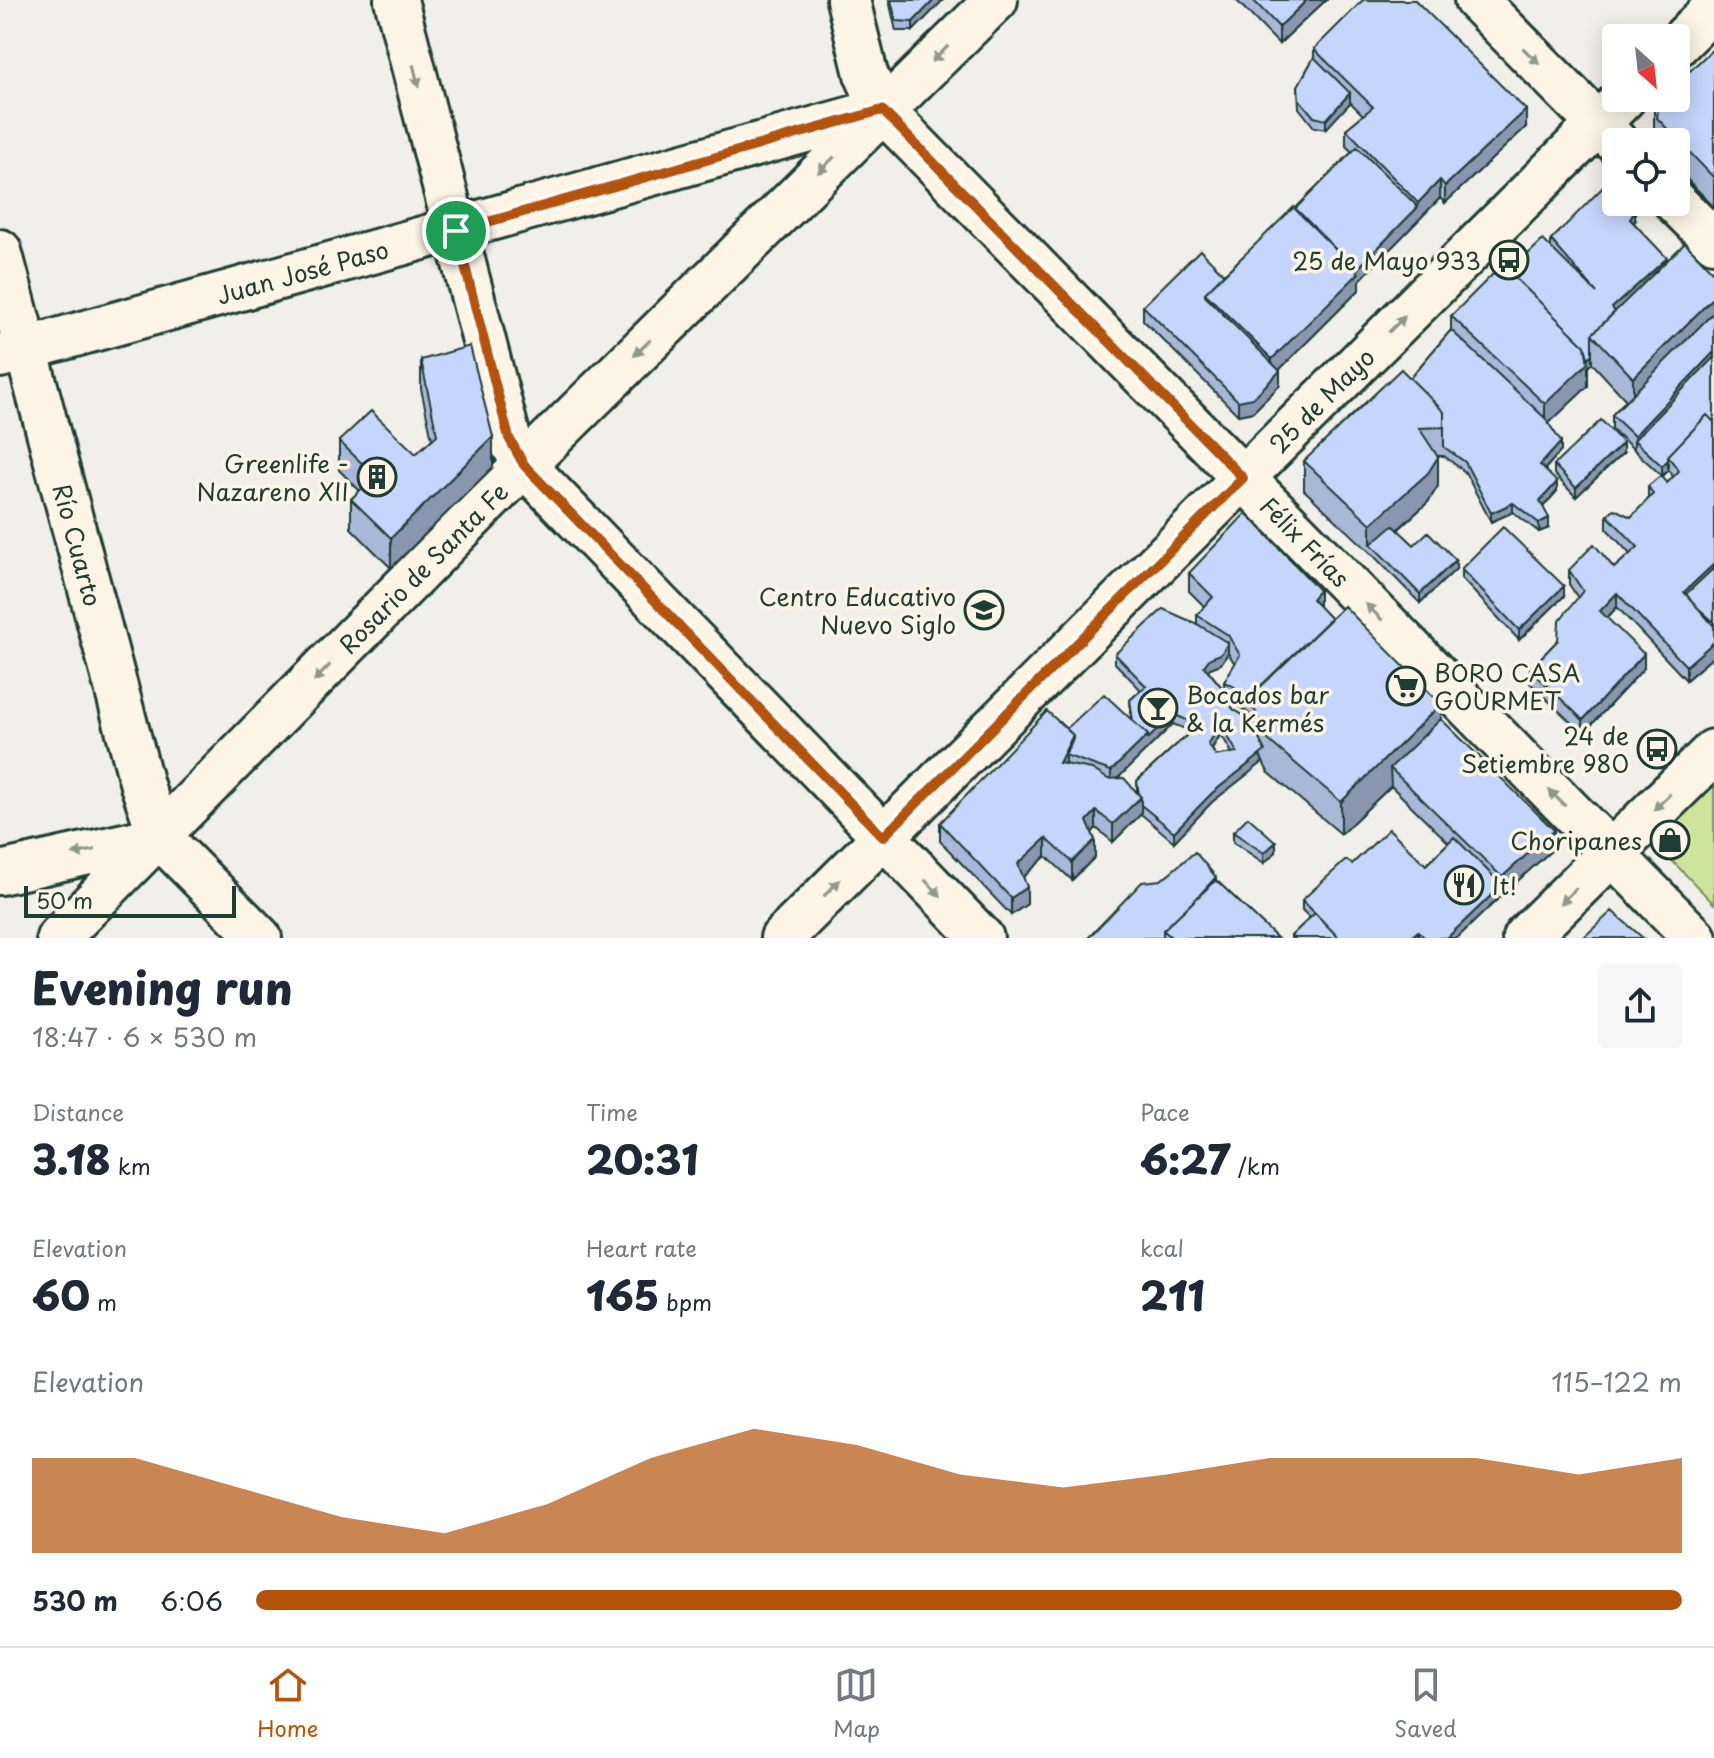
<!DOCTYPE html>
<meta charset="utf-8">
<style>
body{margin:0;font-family:"Playpen Sans",sans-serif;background:#f6f6f7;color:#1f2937;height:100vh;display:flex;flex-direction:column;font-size:30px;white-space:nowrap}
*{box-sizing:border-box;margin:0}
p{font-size:26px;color:#747a83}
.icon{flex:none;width:44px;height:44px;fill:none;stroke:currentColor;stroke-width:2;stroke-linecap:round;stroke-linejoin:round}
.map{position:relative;height:938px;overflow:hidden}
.panel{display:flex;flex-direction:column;background:#fff;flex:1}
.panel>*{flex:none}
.needle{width:52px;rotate:153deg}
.buttons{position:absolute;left:1602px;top:24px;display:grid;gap:16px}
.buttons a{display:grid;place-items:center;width:88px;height:88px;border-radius:8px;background:#fff;box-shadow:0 4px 20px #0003;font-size:40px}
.scale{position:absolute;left:24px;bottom:20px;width:212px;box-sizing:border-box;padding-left:8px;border:4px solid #1f3d34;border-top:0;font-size:22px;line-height:28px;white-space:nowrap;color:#1f3d34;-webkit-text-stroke:6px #fcf5e5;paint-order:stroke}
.pin{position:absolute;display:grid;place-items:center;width:68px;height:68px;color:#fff;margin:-34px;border:4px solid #fff;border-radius:50%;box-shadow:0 2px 8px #0007}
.round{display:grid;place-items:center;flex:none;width:84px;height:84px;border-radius:8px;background:#f6f6f7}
.head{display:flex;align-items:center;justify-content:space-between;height:136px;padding:0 32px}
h1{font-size:44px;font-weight:800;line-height:60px}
.stats{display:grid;grid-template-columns:repeat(3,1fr);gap:12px;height:136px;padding:8px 32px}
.stats div{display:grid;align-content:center}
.stats b{font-size:40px;font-weight:800}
.stats small{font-size:22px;font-weight:400}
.stats p{font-size:22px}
.chart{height:224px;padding:16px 32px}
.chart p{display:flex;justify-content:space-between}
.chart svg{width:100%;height:144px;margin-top:8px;fill:#b45309;opacity:.7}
ul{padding:0 32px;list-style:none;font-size:26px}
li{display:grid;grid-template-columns:128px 96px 1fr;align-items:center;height:60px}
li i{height:20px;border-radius:10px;background:#b45309}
.menu{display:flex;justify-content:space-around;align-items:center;height:112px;border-top:2px solid #e0e1e3;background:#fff;font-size:22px;color:#747a83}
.menu a{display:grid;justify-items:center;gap:4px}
.menu .current{color:#b45309}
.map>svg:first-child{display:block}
.green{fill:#cce59b;stroke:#769168;stroke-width:2}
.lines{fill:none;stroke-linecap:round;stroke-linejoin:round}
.minor-casing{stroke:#1f3d34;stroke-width:48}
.major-casing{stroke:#1f3d34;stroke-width:50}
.minor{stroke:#fcf5e5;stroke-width:42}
.major{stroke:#fcf5e5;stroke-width:44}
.wall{fill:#a9b7d8;stroke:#1f3d34;stroke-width:2;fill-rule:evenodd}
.shaded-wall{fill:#8a95b0;stroke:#1f3d34;stroke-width:2}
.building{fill:#c5d5fb;stroke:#1f3d34;stroke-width:2;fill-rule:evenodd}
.oneway{fill:#8e998c}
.route-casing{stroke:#fff;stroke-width:16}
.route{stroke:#b45309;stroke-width:10}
.labels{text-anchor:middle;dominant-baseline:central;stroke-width:7;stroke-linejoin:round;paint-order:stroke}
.poi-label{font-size:24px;fill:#1f3d34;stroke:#fcf5e5;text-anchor:end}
.street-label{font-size:24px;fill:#1f3d34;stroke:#fcf5e5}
</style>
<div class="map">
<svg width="1714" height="938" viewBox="0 0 1714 938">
<rect width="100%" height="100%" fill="#f1efe9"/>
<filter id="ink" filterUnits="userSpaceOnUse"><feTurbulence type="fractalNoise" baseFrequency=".0125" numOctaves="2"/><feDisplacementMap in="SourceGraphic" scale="16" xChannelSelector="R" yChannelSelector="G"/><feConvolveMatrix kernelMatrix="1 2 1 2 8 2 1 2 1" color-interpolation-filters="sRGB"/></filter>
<g filter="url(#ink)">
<!-- green -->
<path class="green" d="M1714,780V904L1651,839Z"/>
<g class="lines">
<!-- minor casing -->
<g class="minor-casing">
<g id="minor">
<path d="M396,0L509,438L524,465L982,938"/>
<path id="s1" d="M848,0L866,74L882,110L1695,938"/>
<path d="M1476,0L1616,142"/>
<path d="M1676,46L1714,8"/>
<path d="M1675,202L1714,241"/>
<path id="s2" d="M0,251L142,785L160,837L260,938"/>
<path id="s3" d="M0,356L877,111"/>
<path d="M0,873L160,837"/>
<path id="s4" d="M58,938L524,465L996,0"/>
<path id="s5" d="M782,938L1624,98"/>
</g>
</g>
<!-- major casing -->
<g class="major-casing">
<path id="major" d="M1525,938L1714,752"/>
</g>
<!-- minor -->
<use href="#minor" class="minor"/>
<!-- major -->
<use href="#major" class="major"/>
</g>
<!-- wall -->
<path class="wall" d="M889,0H943L913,31H896Z
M1236,0H1326L1279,44Z
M1714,48V207L1676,168V142H1657V138L1654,135V106Z
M1314,49L1526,127L1445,203L1440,198L1359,281V290L1279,370L1280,385L1253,412L1238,415L1143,320V306L1224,274L1295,209L1352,152L1346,146V129L1363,115L1350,102L1326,129L1314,127L1299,108L1298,86L1314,57Z
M1635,221L1633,223L1667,261L1714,273V656L1686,680L1617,607L1607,618L1644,668L1583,734L1530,683V669L1558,640L1578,598L1569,584V570L1614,568L1630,554L1607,529V515L1631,517L1648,500V486L1667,483L1673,477L1668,470L1662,476L1612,429V415L1626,400L1592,363L1588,367V386L1549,423L1561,451L1545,469L1557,491L1543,507L1549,528L1539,532L1513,512L1491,522L1465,472L1444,456H1438V486L1428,502L1398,530L1414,545L1456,569L1420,603L1371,553L1304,490V461L1410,378L1451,330V316L1509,272L1551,248V240Z
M421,360L493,467L391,568L351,528V499L360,491L339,470V441L416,454L432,439L421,389Z
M1623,453L1576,497L1554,474V465Z
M1461,569L1564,596L1519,640L1461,578Z
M1189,573L1319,607L1331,619L1441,719L1554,848L1502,895L1457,938H1291V936L1310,918L1302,910V900L1352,864L1426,865L1449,843L1391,786L1341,834L1268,772L1263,762L1212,802L1174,842L1141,814L1113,842L1096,828L1092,833L1095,857L1072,880L1046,856L1023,877L1027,904L1011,915L940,841V823L1066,729L1131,720L1130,700L1141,690L1115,663V654L1197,624V615L1205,607L1189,591ZM1228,653L1235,664L1224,682V690L1208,670L1210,668L1221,664ZM1230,702L1243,709L1249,714V719L1233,709ZM1173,724L1191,731L1137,781V792L1118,778ZM1221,734L1232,753L1216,756L1212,749Z
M1233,832L1276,852L1264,863L1233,842Z
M1216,877V880L1277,938H1088Z"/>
<!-- shaded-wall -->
<path class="shaded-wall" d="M934,0H943L913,31V22Z
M1307,0H1326L1279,44V27Z
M1350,93V103L1326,129V120Z
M1526,110V127L1445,203V186Z
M1440,180V198L1359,281V290L1272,377V359L1354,272L1418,207V203Z
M1635,211V221L1630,229V219Z
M1667,258V268L1612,318V308Z
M1714,297V326L1633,408V378Z
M1714,352V366L1634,440V450V436Z
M1592,354V363L1588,367V386L1545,427V404Z
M1280,371V385L1253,412L1238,415V401Z
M493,437V467L391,568V538Z
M1561,442V451L1540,474V465Z
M1623,443V453L1576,497V488Z
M1438,457V486L1428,502L1376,549L1371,544V524Z
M1668,460V470L1662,476V466Z
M1557,482V491L1540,510V501Z
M1513,503V512L1491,522V513Z
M1549,518V528L1539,532V523Z
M1456,560V569L1420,603V594Z
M1714,564V578L1690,601L1684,592Z
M1564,586V596L1519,640V630Z
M1319,590V607L1312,599Z
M1617,593V607L1600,625V611Z
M1714,642V656L1686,680V666Z
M1228,643V653L1221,664L1210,668L1204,675V666L1210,658Z
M1644,654V668L1583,734V720Z
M1441,704V737L1390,768L1391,786L1341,834V802Z
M1173,714V724L1111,785V771L1148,735Z
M1221,725V734L1208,754V744Z
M1073,735V753L1065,755V768L1059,763Z
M1260,755L1263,762L1212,802L1174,842V832L1212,793Z
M1141,797V814L1113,842V824Z
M1096,811V828L1087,839V821Z
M1554,830V848L1502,895L1457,938H1447L1502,885V877Z
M1046,838V856L1018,882V864Z
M1095,840V857L1072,880V862Z
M1276,842V852L1264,863V853Z
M1027,887V904L1011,915V898Z
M1418,931V938H1410Z"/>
<!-- building -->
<path class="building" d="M891,0H934L913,22L896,21Z
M1253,0H1307L1279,27Z
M1363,0H1415L1526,110L1445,186L1440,180L1418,203L1346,129L1373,107L1314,49Z
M1714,48V178L1657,118L1658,110L1654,106L1662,98H1676V84Z
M1314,57L1350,93L1326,120L1314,117L1299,99L1298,86Z
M1357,147L1418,207L1356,270L1295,209Z
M1603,187L1614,190L1616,192V202H1626L1635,211L1630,219L1667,258L1612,308L1615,312L1592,334V354L1588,358L1585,346L1509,272L1543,240L1597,293L1551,240Z
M1294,207L1359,273L1272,359L1205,293Z
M1685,243L1714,273V297L1633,378L1592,334Z
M1200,250L1224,274L1205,293V296L1280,371L1253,398L1238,401L1143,306Z
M1502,265L1585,346L1588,363L1545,404L1451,316Z
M1714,312V352L1634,436L1612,415Z
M1451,330L1545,418L1561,442L1540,465L1557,482L1540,501L1549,518L1539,523L1513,503L1491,513L1465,462L1444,447V412L1410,378Z
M470,346L493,437L391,538L351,499L375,476L339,441L371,411L416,454L437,435L421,360Z
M1714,357V422L1707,415L1668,456V460L1662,466L1634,440Z
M1401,369L1444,412V427L1419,428L1438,457L1428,473L1371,524L1304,461Z
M1707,415L1714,422V564L1684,592L1714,626V642L1686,666L1617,593L1600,611L1644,654L1583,720L1530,669L1558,640L1559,621L1583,591L1569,570L1594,544L1614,568L1638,547L1607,515L1614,509L1631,517L1653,494L1648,486L1660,476L1667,483L1679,471L1668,456Z
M1601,420L1623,443L1576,488L1554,465Z
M1246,513L1319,590L1312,599L1331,619L1250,697L1243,691L1224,682L1240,655L1228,635L1197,615L1213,597L1189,573Z
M1393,525L1414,545L1428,532L1456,560L1420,594L1371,544Z
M1503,527L1564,586L1519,630L1461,569Z
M1714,568V622L1698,608L1686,594Z
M1344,606L1441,704L1341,802L1268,740L1249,697Z
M1163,609L1197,624L1228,643L1221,654L1210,658L1204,666L1224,690L1233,709L1249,719L1265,751L1212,793L1174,832L1141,805V797L1139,795L1137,781L1198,725L1173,714L1148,739V735L1133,721L1130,700L1146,686L1115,654ZM1221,725L1237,752L1216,756L1208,744Z
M1104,694L1148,735L1111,771L1065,755L1073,739V735L1066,729Z
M1047,711L1073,735L1059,763L1092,769L1108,779L1124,778L1141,797L1113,824L1096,811L1087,821L1095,840L1072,862L1046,838L1018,864L1027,887L1011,898L940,823Z
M1441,719L1554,830L1502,877L1390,768Z
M1248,817L1276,842L1264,853L1233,832Z
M1389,829L1426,865L1454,837L1502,885L1447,938H1425L1418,931L1410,938H1339L1302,900L1346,860L1352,864Z
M1195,852L1216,877L1195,900L1163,930V938H1088L1142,882L1161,880Z
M1216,880L1277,938H1172L1163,930Z
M1612,911L1643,938H1583Z
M1315,913L1339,938H1293L1291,936Z"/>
<!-- one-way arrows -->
<defs><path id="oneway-solid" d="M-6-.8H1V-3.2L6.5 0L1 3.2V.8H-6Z" transform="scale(2)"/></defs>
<g class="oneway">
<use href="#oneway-solid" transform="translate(940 54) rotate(136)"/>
<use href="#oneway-solid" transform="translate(1531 56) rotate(45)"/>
<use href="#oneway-solid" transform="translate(416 76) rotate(76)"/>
<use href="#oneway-solid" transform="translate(826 165) rotate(135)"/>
<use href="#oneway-solid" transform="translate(1397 324) rotate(-45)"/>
<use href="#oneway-solid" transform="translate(642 348) rotate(135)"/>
<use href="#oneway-solid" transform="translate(1374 612) rotate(-135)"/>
<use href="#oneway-solid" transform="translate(322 673) rotate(134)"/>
<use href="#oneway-solid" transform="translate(1557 798) rotate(-135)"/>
<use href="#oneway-solid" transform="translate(1662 802) rotate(136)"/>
<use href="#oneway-solid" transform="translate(84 852) rotate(168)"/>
<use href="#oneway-solid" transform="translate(832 888) rotate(-45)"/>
<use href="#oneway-solid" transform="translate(933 888) rotate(45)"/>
<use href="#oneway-solid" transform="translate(1568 896) rotate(135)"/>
</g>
</g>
<g class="lines" filter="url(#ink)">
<!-- route casing -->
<g class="route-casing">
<path id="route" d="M882,110L1243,478L883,837L524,465L509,438L456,231Z"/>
</g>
<!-- route -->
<use href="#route" class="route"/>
</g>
<!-- icons -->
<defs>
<g id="bus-ring" transform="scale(2)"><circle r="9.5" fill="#fcf5e5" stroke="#1f3d34" stroke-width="1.5"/><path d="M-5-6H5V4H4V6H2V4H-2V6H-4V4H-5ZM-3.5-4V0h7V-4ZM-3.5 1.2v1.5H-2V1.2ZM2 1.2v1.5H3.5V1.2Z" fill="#1f3d34"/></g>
<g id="building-ring" transform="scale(2)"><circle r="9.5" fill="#fcf5e5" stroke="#1f3d34" stroke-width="1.5"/><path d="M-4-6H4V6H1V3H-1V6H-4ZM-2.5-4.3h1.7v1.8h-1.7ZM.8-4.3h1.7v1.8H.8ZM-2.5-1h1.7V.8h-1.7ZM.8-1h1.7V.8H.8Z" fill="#1f3d34"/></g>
<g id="school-ring" transform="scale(2)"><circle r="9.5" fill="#fcf5e5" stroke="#1f3d34" stroke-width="1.5"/><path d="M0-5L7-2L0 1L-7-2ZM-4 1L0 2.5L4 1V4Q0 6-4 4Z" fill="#1f3d34"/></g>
<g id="supermarket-ring" transform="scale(2)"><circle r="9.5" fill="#fcf5e5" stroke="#1f3d34" stroke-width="1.5"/><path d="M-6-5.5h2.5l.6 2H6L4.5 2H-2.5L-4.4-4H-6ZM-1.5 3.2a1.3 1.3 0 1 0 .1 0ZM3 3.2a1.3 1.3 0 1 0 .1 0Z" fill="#1f3d34"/></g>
<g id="bar-ring" transform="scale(2)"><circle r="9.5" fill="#fcf5e5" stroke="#1f3d34" stroke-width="1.5"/><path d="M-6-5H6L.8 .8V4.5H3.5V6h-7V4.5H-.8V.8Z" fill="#1f3d34"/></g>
<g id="shop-ring" transform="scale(2)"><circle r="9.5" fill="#fcf5e5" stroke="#1f3d34" stroke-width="1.5"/><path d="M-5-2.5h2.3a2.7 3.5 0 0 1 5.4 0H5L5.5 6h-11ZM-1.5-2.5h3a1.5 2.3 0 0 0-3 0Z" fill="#1f3d34"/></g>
<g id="restaurant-ring" transform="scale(2)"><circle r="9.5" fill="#fcf5e5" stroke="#1f3d34" stroke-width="1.5"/><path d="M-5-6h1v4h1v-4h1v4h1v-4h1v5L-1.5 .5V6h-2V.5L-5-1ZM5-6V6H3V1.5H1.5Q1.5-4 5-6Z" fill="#1f3d34"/></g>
</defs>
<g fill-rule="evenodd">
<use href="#bus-ring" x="1509" y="260"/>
<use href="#building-ring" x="377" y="477"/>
<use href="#school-ring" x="984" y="610"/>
<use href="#supermarket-ring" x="1406" y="686"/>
<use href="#bar-ring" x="1158" y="708"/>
<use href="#bus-ring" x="1657" y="749"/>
<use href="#shop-ring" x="1670" y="840"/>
<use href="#restaurant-ring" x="1464" y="885"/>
</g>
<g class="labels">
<!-- poi labels -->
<g class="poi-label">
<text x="1481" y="260">25 de Mayo 933</text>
<text x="349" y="463">Greenlife -<tspan x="349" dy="28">Nazareno XII</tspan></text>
<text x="956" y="596">Centro Educativo<tspan x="956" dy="28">Nuevo Siglo</tspan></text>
<text x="1434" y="672" text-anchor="start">BORO CASA<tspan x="1434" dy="28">GOURMET</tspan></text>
<text x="1186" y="694" text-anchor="start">Bocados bar<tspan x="1186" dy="28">&amp; la Kermés</tspan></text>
<text x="1629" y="735">24 de<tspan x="1629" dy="28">Setiembre 980</tspan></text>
<text x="1642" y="840">Choripanes</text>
<text x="1492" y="885" text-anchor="start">It!</text>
</g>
<!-- street labels -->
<g class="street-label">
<text stroke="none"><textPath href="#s3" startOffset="314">Juan José Paso</textPath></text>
<text stroke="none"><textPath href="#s5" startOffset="762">25 de Mayo</textPath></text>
<text stroke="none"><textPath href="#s1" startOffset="720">Félix Frías</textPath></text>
<text stroke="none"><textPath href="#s2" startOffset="304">Río Cuarto</textPath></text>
<text stroke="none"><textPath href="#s4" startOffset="520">Rosario de Santa Fe</textPath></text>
</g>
</g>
</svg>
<div class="buttons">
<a><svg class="needle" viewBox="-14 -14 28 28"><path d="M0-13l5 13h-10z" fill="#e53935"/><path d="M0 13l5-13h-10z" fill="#747a83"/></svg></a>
<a><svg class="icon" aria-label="locate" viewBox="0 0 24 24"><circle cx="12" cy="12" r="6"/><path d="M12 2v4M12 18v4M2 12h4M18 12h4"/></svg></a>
</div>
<div class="scale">50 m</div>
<div class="pin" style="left:456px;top:231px;background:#1e9e55"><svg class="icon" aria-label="arrive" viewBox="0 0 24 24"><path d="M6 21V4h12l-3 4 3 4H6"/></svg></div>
</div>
<section class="panel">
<div class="head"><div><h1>Evening run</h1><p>18:47 · 6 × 530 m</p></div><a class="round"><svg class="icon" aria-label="share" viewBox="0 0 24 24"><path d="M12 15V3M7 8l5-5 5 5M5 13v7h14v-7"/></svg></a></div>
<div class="stats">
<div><p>Distance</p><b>3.18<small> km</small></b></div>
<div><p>Time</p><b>20:31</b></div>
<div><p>Pace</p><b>6:27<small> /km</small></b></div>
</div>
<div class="stats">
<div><p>Elevation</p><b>60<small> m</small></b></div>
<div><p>Heart rate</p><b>165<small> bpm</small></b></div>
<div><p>kcal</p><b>211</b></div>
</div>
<div class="chart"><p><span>Elevation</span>115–122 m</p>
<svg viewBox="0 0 160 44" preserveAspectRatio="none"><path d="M0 44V15L10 15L20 24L30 33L40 38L50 29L60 15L70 6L80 11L90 20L100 24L110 20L120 15L130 15L140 15L150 20L160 15V44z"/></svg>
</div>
<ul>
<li><b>530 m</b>6:06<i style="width:100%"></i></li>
</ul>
</section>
<nav class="menu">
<a class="current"><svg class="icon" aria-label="home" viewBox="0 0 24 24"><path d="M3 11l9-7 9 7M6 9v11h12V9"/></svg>Home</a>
<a><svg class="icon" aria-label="map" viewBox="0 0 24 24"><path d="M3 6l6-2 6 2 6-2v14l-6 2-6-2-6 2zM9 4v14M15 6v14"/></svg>Map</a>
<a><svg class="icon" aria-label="saved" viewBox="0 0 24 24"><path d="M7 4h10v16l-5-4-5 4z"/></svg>Saved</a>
</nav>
